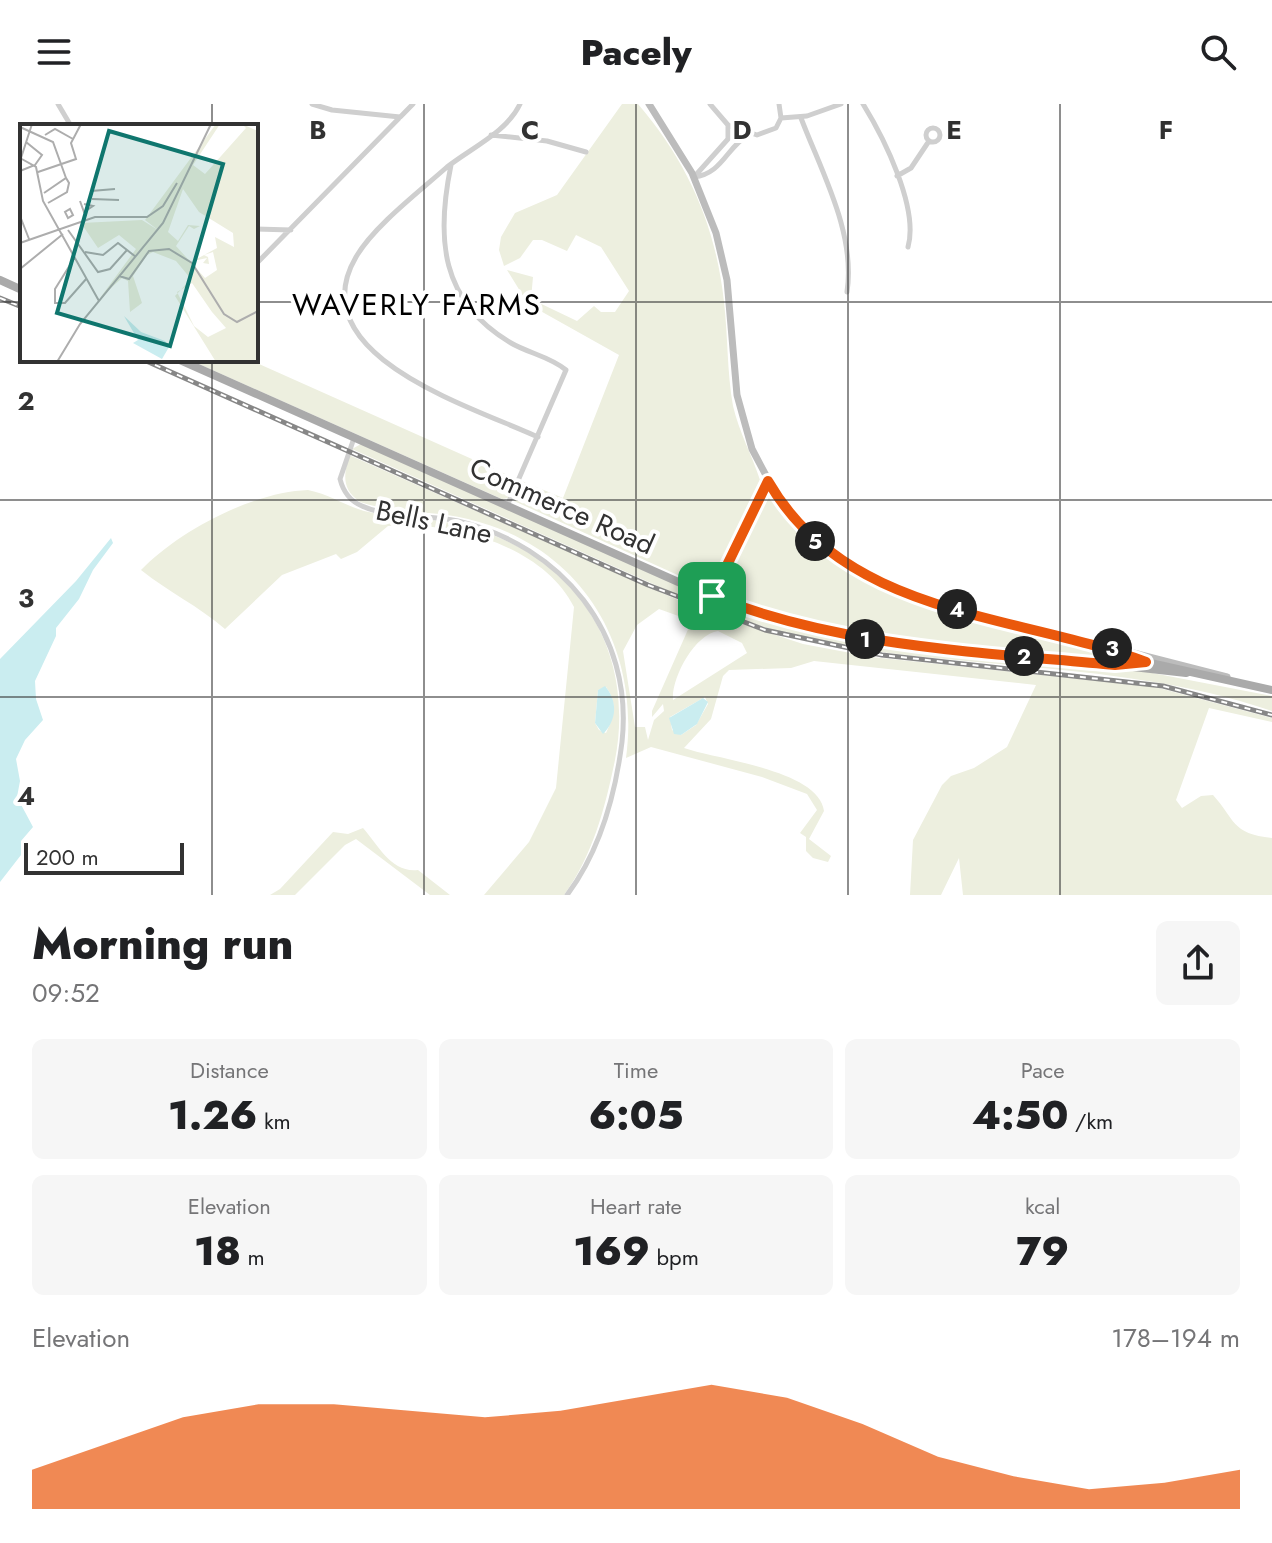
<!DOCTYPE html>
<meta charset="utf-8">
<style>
body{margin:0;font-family:Jost,sans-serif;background:#f6f6f6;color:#202124;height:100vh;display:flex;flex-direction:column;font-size:30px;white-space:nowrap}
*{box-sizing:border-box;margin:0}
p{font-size:26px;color:#757577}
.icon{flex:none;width:44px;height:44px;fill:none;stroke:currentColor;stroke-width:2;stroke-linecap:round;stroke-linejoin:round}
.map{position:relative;height:791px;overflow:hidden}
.details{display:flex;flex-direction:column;background:#fff;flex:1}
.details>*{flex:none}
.scale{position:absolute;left:24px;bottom:20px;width:160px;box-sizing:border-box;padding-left:8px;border:4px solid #323232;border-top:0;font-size:22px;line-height:28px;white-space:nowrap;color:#323232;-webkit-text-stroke:6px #fff;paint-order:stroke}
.pin{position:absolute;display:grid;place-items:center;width:68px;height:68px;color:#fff;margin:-34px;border-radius:16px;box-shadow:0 4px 12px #0006}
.km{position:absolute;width:40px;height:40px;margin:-20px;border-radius:50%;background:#222;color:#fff;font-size:22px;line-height:40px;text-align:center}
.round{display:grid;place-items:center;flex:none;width:84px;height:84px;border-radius:12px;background:#f6f6f6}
.summary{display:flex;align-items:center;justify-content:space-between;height:136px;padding:0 32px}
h1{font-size:44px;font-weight:800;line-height:60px}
.metrics{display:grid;grid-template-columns:repeat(3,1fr);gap:12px;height:136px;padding:8px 32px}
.metrics div{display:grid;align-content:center;border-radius:12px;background:#f6f6f6;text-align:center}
.metrics b{font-size:40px;font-weight:800}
.metrics small{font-size:22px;font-weight:400}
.metrics p{font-size:22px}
.chart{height:224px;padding:16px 32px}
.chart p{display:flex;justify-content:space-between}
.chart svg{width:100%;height:144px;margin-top:8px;fill:#ea580c;opacity:.7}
header{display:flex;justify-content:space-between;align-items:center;height:104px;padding:0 32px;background:#fff;font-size:36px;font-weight:800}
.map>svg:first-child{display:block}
.green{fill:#edefdf;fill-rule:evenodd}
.water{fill:#caedf0}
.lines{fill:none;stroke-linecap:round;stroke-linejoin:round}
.street{stroke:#cfcfcf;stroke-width:5}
.secondary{stroke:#bcbcbc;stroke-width:7}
.primary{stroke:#aaa;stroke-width:8}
.rail-casing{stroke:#878787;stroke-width:5}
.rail{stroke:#fff;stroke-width:2;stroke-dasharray:6;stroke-linecap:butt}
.route-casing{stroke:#fff;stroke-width:16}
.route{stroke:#ea580c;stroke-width:10}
.grid{fill:none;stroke:#323232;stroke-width:2;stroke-opacity:0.55}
.labels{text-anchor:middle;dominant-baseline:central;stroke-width:8;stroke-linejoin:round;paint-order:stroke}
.street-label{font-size:28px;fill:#323232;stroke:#fff}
.neighbourhood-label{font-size:30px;letter-spacing:2px;fill:#000;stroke:#fff}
.inset-road{fill:none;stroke:#adadad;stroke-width:2}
.view{fill:#0f766e;fill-opacity:0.15;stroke:#0f766e;stroke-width:4}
.inset-edge{fill:none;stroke:#323232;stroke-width:4}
.grid-label{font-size:26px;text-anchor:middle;font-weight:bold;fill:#323232;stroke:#fff;stroke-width:8;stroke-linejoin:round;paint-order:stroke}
</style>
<header><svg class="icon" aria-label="menu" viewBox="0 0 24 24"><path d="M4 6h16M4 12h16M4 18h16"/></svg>Pacely<svg class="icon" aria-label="search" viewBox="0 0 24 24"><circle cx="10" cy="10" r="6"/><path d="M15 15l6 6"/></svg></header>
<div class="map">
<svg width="1272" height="791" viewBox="0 0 1272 791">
<rect width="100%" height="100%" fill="#fff"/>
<!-- green -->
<path class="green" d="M622,0H638C688,58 716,123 724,198C728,233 727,268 733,302C739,328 752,351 760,376L715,470L702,482L514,397L522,377L563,394L619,251L528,200L507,166L533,173L531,195L577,217L594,202L601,208H615L629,187L601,143L576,131L567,147L542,136H533L520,154L504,162L499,146L501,133L515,109L557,91Z
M190,256H250L517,375L509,394L502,395Z
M361,340L711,495L797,524L878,540L1142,567L1272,592V607C1137,561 991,565 852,544C800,537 749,518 700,501L352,345Z
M349,351L703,507L803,540L872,553L1155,583L1272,614V618L1209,604L1176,696L1182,704L1201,692L1213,691C1235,715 1231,730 1272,734V791H963L959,754L941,791H910L913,736L942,681L951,672L974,664L1007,643L1036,581L814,557L791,564L729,566L723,572L711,615L684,644C719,656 819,666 824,707L809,735L831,752L828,758L813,754L806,747V733L800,729L817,706L807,690L762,673L651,643L626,654C641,543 582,442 468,415C433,406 394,410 360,398C341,385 344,370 349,351ZM659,505L684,514L690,521L652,607V613L663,600L664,607L654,616L648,636L645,623H635L623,547L637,521ZM718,527L742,539L747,549L673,596C671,574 695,530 718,527ZM705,593L708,600L696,621L681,631L672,626L670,613Z
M308,386C328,390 344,401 364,407C395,415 429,413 460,421C572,447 637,542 615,656C605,704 593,751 564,791H484L529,738L556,684L574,503C543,441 451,417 388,422L357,448L341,455L336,450L282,471L225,525C197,501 170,489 141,466C179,427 252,388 308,386ZM606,583C618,599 614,612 606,629L599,626L595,619L598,586Z
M769,391L825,449L880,484L917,497L1136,556H1111C980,545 846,539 723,492L721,479L763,396Z
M363,724C379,742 391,769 418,766L450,791H430L356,735L345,741L295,791H270L280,785L333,728L348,730Z"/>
<!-- water -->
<path class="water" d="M111,434L113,439L93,466L79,495L56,524V532L35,577L36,595L43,616L25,636L16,655L20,677L17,693L33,723L21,737V751L0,778V555L76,477Z
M605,582C618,597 617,616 603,630L595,619L598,586Z
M703,594L708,598L697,620L681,631L674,630L669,614Z"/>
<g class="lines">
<!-- street -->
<path class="street" d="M58,0L71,22
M312,0L332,6L400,13
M520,0C507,28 471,44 447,63C420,87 374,122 356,153C298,252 476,304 538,333
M710,0L728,21L757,31L776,24L781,14L779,0
M863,0C884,34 919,104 908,143
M781,14L807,12L841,0
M801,14C821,67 856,129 847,188
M926 31a7 7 0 1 1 14 0a7 7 0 1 1-14 0Z
M491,31L547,37L586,48
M451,61C436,134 440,197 511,239C528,249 551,253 566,266L507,402
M897,72L911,64L929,37
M694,73C722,70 727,43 748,31
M694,73L728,35V21
M256,125L291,126
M256,160L413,0
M354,334L340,375C343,387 350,397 362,402C390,415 427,410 458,417C562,442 634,529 622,638C615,693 600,747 567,791
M712,491L768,377"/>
<!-- secondary -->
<path class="secondary" d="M649,0L692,69L716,129L727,176L737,291L752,345L778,394L806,428L850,464L907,491L1227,573"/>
<!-- primary -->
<path class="primary" d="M0,176L22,186
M180,256L694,485C831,542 970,547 1115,561L1146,558L1272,586
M1124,562L1186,569"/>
<!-- rail casing -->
<g class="rail-casing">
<path id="rail" d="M0,194L22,203
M144,256L648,481L765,526L882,551L1163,582L1272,611"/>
</g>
<!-- rail -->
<use href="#rail" class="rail"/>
</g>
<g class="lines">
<!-- route casing -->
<g class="route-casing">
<path id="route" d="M768,377C846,513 1015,509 1146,558L1115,561C979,548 840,543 712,492Z"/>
</g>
<!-- route -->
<use href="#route" class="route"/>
</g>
<!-- grid -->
<path class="grid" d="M212,0V22M424,0V791M636,0V791M848,0V791M1060,0V791M0,198H22M256,198H1272M212,256V791M0,396H1272M0,593H1272"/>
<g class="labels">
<!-- street labels -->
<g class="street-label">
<text transform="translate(562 402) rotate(24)">Commerce Road</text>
<text transform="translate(434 418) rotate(12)">Bells Lane</text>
</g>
<!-- neighbourhood labels -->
<g class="neighbourhood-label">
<text x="417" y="200">WAVERLY FARMS</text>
</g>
</g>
<!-- overview -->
<g transform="translate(20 20)">
<rect width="238" height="238" fill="#fff"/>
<path d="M196,0H200L173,41L185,50L226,4L222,0L238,7V238H196L155,172L171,155L156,137L133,128L127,131L113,152L122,179L110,188L108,157L102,154L80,174L116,125L99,111L78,124L61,99L122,96L138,106L125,96ZM163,65L179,88L213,109L214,123L195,113L197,124L173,137L187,134L183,139L189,140L188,133L184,131L193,128L197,146L185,154L156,122L169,102L174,105L180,102L168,101L158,117L148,108ZM172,159L192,188L206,204L188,213L174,202L157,168Z" fill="#edefdf" fill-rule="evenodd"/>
<path d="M104,192L121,208L145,217L149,223L142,235L113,219L118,216Z" fill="#caedf0"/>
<path class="inset-road" d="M0,3L33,18L46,54M25,11L35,5L53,15M0,34L16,43L23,77L79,177M1,34L12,0M0,47L15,41L22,31L6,18M18,48L56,35L51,19L61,0M71,67L95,65M24,69L46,54L49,59L47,68L28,79M72,75L99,76M60,77L64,88L73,82L64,80M50,85L53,91L48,94L45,88ZM0,92L9,115M48,106L78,148L90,145L107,126M0,119L75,93H127L143,82L157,59M65,128L83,131L98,119L116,133M55,133L35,165V179H45L67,154M0,145L43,110M99,152L109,155L129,127L149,125L172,139L204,190L217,198L238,187M37,238L60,200L143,99L191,0"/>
<path class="view" d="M89,7L203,40L150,222L37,189Z"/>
<rect width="238" height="238" class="inset-edge"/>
</g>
<g class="grid-label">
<text x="318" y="35">B</text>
<text x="530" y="35">C</text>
<text x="742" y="35">D</text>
<text x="954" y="35">E</text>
<text x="1166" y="35">F</text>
<text x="26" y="306">2</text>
<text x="26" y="503">3</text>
<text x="26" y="701">4</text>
</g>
</svg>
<div class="scale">200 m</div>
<div class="pin" style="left:712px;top:492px;background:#1e9e55"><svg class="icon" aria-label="arrive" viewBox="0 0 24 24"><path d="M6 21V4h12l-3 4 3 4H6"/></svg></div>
<b class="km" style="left:865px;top:535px">1</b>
<b class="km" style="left:1024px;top:552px">2</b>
<b class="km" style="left:1112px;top:544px">3</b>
<b class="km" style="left:957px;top:505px">4</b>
<b class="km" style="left:815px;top:437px">5</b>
</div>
<section class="details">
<div class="summary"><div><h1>Morning run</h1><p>09:52</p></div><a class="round"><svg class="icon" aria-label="share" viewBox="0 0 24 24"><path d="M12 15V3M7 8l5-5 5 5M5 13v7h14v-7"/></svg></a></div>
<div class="metrics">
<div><p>Distance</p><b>1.26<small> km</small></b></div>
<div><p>Time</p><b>6:05</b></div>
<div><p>Pace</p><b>4:50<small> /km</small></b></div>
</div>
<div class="metrics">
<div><p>Elevation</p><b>18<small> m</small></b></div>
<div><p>Heart rate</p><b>169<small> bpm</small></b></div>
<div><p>kcal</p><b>79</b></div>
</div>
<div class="chart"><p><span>Elevation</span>178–194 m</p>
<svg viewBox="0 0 160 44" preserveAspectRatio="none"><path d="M0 44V32L10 24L20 16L30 12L40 12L50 14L60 16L70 14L80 10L90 6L100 10L110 18L120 28L130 34L140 38L150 36L160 32V44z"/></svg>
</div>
</section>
